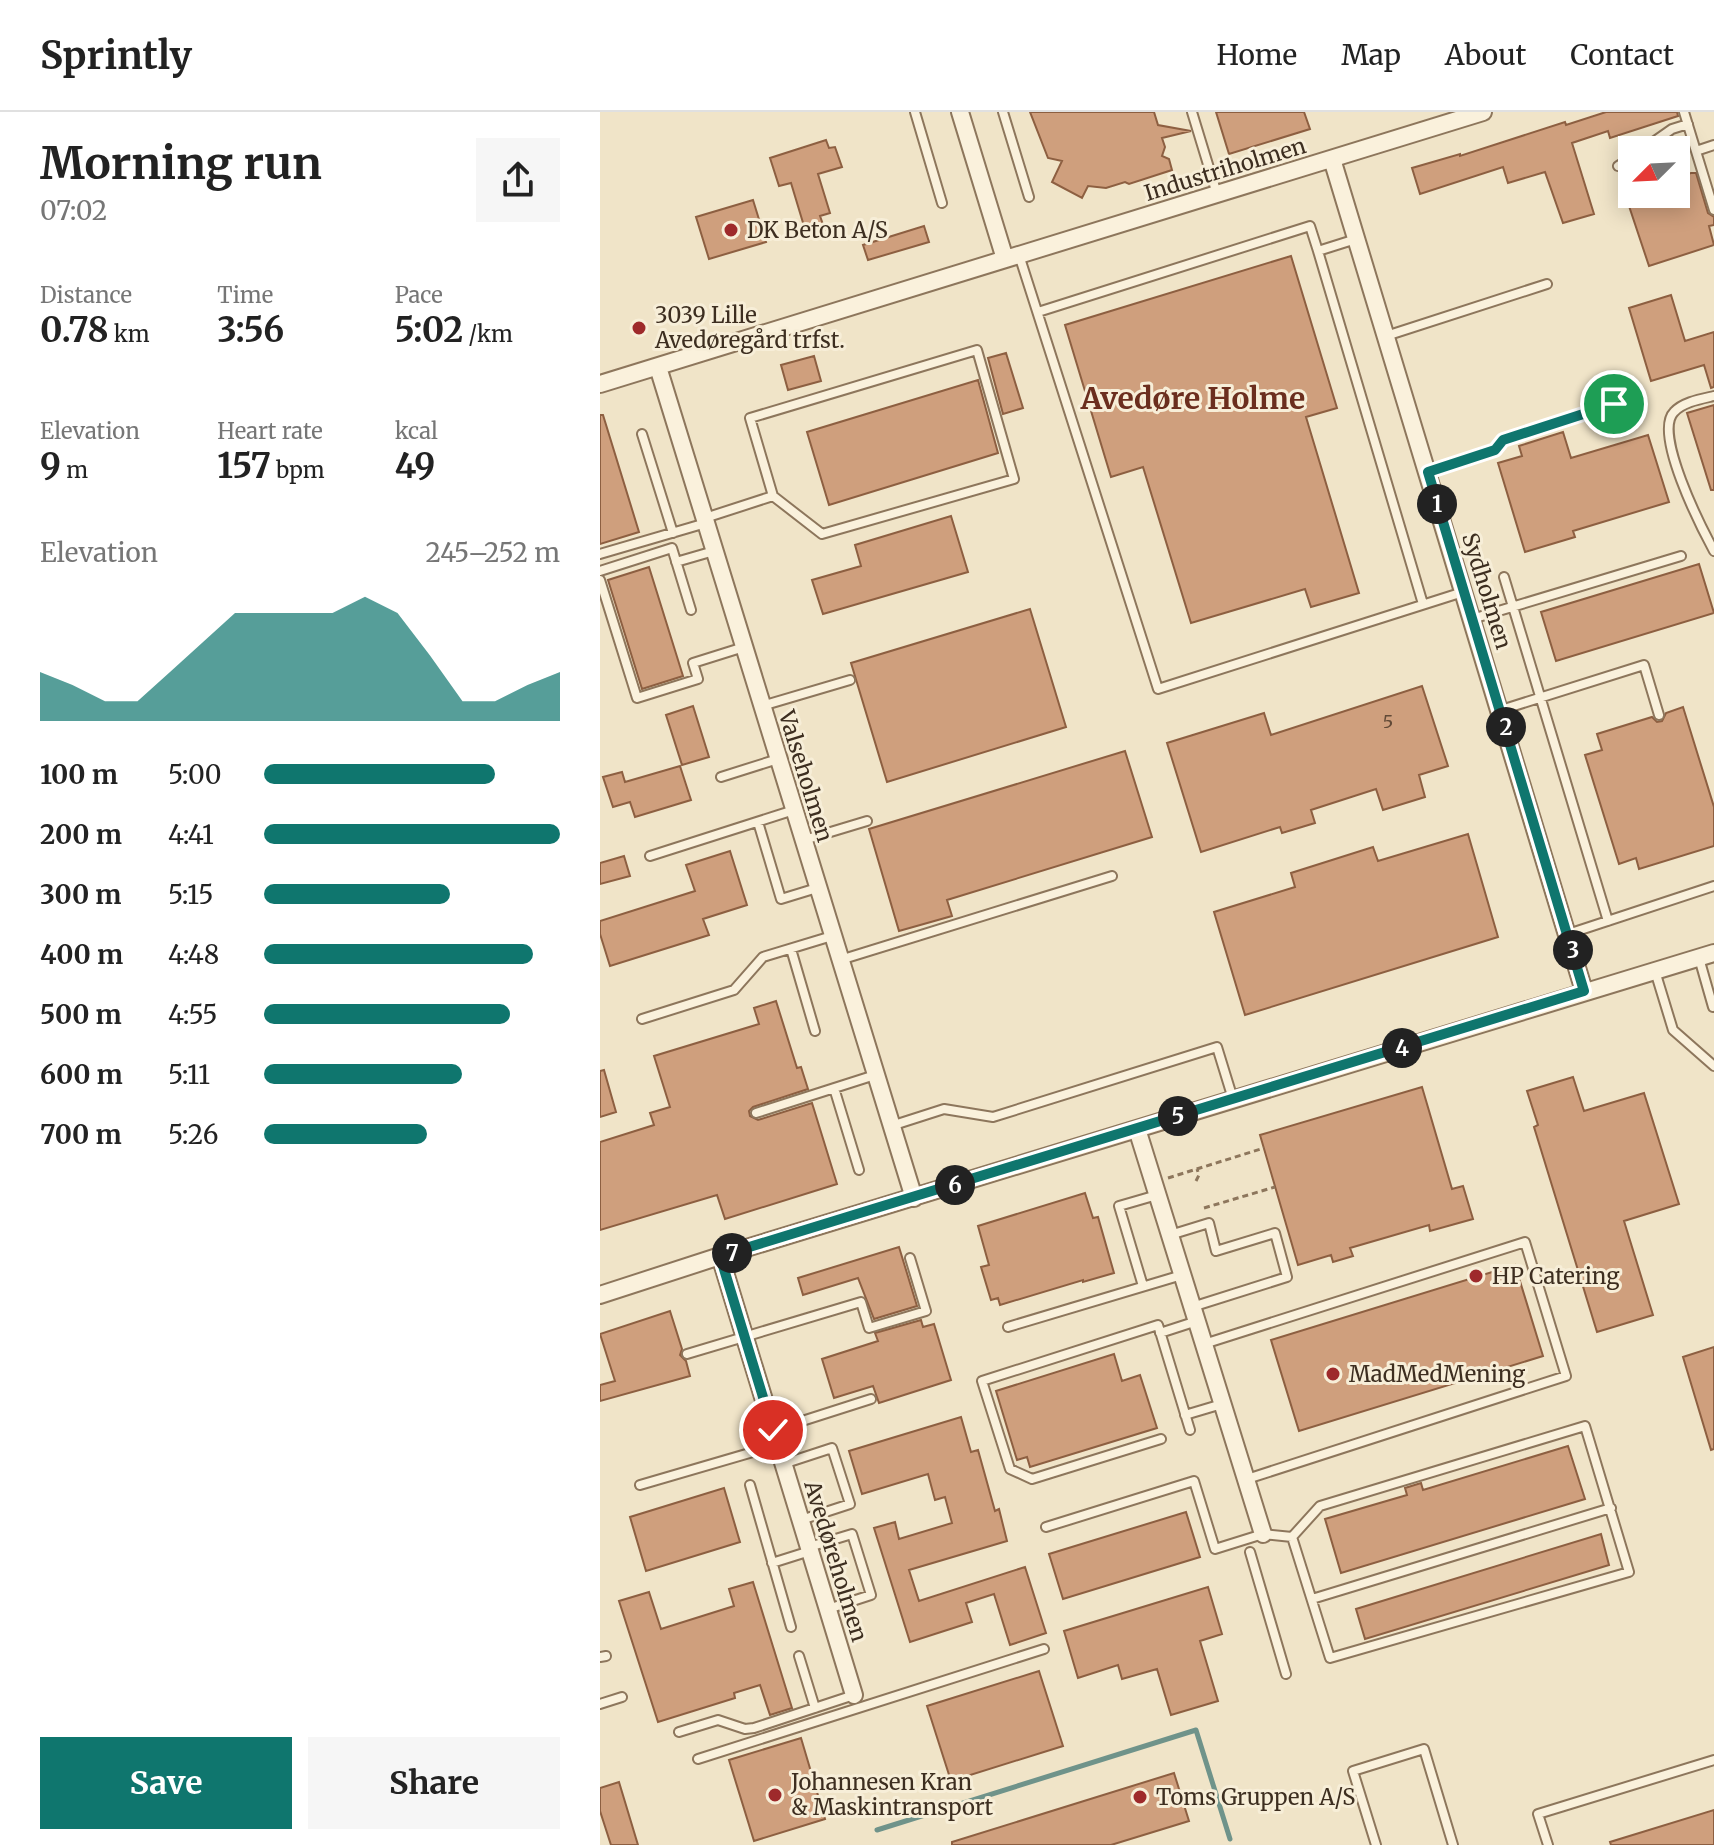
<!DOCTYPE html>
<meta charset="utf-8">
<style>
body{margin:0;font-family:Merriweather,serif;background:#f6f6f6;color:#222;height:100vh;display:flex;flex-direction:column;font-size:30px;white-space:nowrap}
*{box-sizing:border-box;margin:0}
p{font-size:26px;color:#767676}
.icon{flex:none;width:44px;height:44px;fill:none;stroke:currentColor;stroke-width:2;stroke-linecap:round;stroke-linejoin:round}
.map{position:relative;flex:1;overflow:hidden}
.sheet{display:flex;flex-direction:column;background:#fff;width:600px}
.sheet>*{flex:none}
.needle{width:52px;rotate:246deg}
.tools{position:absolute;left:1018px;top:24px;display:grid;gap:16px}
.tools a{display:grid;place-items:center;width:72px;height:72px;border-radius:0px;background:#fff;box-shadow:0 4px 20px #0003;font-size:40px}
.pin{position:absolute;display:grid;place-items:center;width:68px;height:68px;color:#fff;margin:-34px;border:4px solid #fff;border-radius:50%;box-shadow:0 2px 8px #0007}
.km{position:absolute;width:40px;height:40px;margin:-20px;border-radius:50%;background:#222;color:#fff;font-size:22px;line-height:40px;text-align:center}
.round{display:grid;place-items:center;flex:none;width:84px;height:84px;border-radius:0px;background:#f6f6f6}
.overview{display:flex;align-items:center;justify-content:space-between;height:136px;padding:0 40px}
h1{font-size:44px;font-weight:700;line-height:60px}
.stats{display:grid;grid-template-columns:repeat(3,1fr);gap:12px;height:136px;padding:8px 40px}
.stats div{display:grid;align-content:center}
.stats b{font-size:34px;font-weight:700}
.stats small{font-size:22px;font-weight:400}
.stats p{font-size:22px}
.chart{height:224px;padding:16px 40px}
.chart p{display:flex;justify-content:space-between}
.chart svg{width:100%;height:144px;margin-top:8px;fill:#0f766e;opacity:.7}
.primary-button{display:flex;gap:16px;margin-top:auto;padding:16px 40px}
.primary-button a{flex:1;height:92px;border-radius:0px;background:#0f766e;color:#fff;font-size:32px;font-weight:700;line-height:92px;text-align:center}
.primary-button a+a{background:#f6f6f6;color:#222}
ul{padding:0 40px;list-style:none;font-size:26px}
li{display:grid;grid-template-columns:128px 96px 1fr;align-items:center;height:60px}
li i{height:20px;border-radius:10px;background:#0f766e}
header{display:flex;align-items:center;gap:48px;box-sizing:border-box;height:112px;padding:0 40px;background:#fff;border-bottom:2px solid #e0e0e0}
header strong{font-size:38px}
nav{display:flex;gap:44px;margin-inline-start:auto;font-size:28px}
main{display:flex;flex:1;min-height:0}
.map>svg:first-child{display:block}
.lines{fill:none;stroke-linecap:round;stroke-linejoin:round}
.stream{stroke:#6f938a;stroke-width:5}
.building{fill:#cf9f7d;stroke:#8d5f41;stroke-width:2}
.service-casing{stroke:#8d765c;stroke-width:12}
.minor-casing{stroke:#8d765c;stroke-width:20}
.path{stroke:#8d765c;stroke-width:3;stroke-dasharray:6 4;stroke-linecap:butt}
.service{stroke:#faf1dc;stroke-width:8}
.minor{stroke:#faf1dc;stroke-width:16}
.route-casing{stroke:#fff;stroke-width:16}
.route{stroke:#0f766e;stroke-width:10}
.poi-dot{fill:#9e2a2b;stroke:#f7eed8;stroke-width:3}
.labels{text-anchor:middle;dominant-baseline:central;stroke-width:6;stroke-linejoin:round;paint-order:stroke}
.number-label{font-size:18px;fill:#624a37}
.street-label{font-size:22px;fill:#3d2e20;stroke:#f7eed8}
.poi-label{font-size:22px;fill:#3d2e20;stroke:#f7eed8;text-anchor:start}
.district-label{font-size:30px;font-weight:bold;fill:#6b2e1e;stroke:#f7eed8}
</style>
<header>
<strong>Sprintly</strong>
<nav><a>Home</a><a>Map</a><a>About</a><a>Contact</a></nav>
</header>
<main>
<section class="sheet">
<div class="overview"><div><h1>Morning run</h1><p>07:02</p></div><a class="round"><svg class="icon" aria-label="share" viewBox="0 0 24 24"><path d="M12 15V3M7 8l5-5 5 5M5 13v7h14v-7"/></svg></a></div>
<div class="stats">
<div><p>Distance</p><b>0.78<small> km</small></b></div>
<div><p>Time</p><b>3:56</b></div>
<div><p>Pace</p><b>5:02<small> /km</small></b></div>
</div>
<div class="stats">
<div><p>Elevation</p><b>9<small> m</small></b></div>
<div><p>Heart rate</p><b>157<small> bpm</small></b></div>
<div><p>kcal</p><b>49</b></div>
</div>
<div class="chart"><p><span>Elevation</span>245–252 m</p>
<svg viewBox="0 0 160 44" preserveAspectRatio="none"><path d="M0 44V29L10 33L20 38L30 38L40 29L50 20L60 11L70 11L80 11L90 11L100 6L110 11L120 24L130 38L140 38L150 33L160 29V44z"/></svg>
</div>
<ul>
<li><b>100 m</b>5:00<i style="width:78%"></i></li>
<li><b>200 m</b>4:41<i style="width:100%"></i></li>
<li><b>300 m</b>5:15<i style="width:63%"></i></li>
<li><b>400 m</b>4:48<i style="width:91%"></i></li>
<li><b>500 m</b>4:55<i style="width:83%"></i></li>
<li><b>600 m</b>5:11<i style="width:67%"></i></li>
<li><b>700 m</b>5:26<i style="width:55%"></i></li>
</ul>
<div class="primary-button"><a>Save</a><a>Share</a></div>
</section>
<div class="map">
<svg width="1114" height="1733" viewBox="0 0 1114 1733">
<rect width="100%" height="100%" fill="#f0e4c8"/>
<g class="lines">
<!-- stream -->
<path class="stream" d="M277,1718L596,1618L630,1727"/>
</g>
<!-- building -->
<path class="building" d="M430,0H554L558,13L591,19L562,26L565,35L562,44L569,47L572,58L529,72L525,70L506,76L488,74L482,86L452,70L462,49L448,46Z
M616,0H704L710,17L629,42Z
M1006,0H1077L1078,4L1010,26L1008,19L972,31L994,102L963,111L945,60L908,71L903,55L820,82L812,56L860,42V44L965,10L966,13Z
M226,28L229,36L235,35L242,55L218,62L230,101L220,104L225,118L207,124L191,71L179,74L170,46Z
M1091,61H1096L1108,101L1114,105V113L1109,114L1114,133L1049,154L1025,82H1076V66Z
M153,88L166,130L109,147L96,105Z
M324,114L329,130L268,148L263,133Z
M691,144L737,296L706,305L759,481L711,495L705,477L591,511L543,355L511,365L465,213Z
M1071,183L1085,229L1114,220V275L1111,276L1104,253L1051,269L1029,196Z
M406,241L423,296L403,302L388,246Z
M214,244L221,269L188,278L181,253Z
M378,268L398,341L229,393L207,320Z
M1114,293V378H1111L1087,301Z
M0,303H3L39,420L0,432Z
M963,320L971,346L1048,323L1069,390L973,419L975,425L925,440L898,351L922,344L919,334Z
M351,404L368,460L223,502L212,468L261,454L255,433Z
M1099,452L1114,501L956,549L941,500Z
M49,455L83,564L42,577L8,468Z
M430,497L466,615L287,670L251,551Z
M822,574L848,654L819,663L825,685L783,698L776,677L711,698L715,711L682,721L680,715L601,740L567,631L664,601L671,623Z
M93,594L109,645L82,653L66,603Z
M1083,595L1114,695V734L1039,757L1036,746L1019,752L985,643L1002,638L997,622L1052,605L1057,610L1062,609L1066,601Z
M525,639L552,725L347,788L352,804L299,819L269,717Z
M80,654L91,688L35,705L30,690L13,695L3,665L22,660L25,670Z
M868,722L898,825L645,903L614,800L695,775L691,761L773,735L778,749Z
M130,739L147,793L103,807L109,823L10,854L0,822V809L95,779L86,753Z
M24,744L30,764L0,772V751Z
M176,889L197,956L201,955L208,977L153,995L149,999L150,1004L158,1008L212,991L237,1072L125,1107L117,1083L0,1118V1030L54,1013L50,1001L70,995L54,944L159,912L154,896Z
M4,958L16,1000L0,1005V959Z
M973,965L984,999L1044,981L1079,1092L1024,1109L1053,1203L997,1220L934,1015L938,1013L927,979Z
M822,975L852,1077L863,1074L873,1107L830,1119L829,1113L750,1136L753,1144L733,1150L731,1143L698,1153L660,1023Z
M485,1081L493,1106L498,1105L514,1161L483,1170V1168L400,1193L398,1186L391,1188L381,1155L389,1153L378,1114Z
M299,1135L317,1194L274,1207L258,1166L203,1183L198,1166Z
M915,1153L943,1244L699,1319L671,1228Z
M70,1199L82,1237L80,1243L86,1249L90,1264L0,1289V1273L15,1269L0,1222Z
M321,1208L323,1215L334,1212L351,1268L279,1291L273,1274L234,1286L222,1247L278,1229L275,1221Z
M1114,1235V1337L1111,1338L1083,1245Z
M514,1242L522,1269L540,1263L557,1316L430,1355L427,1345L417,1348L396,1279Z
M361,1305L371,1340L378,1338L395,1399L399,1397L407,1429L309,1458L319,1489L425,1455L446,1521L410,1533L394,1482L366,1491L372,1510L310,1530L274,1416L295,1410L299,1427L352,1411L345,1385L335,1388L328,1362L262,1382L249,1339Z
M968,1334L985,1387L741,1461L725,1407L807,1383L805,1376L821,1371L823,1378Z
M124,1376L140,1430L46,1459L30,1405Z
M586,1400L600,1445L463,1487L449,1442Z
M1001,1422L1009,1453L765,1527L756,1497Z
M153,1470L192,1596L170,1603L160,1573L134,1581L135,1586L58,1610L19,1489L49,1480L61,1517L134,1494L129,1477Z
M608,1475L622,1522L600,1529L618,1589L571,1603L557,1557L522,1567L518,1553L478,1566L464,1519Z
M439,1559L463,1634L351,1669L327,1594Z
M201,1626L225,1707L154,1729L129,1648Z
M574,1661L589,1709L511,1733H352V1730Z
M19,1670L38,1733H11L0,1699V1676Z
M1114,1698V1733H1011L1010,1730Z"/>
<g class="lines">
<!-- service casing -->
<g class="service-casing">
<path id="service" d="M315,0L342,91
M403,0L429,85
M592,0L617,82
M1084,0L1114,98
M1042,38L1072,17L1088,12
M1096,39L1114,33
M1018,54L1032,45
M718,139L823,492
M419,143L558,577L863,480
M438,200L710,114L718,139L756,127
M786,224L947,172
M1114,284C1101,287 1083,290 1074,300C1053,321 1101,415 1114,439
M42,322L73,421
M828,360L895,338L903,328L1014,292
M105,406L173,384L150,306L377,238L414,367L222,422L173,384
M0,442L106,411
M76,450L114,439
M0,459L72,436L91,498
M904,465L1008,809
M0,468L37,586L98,567L93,551L144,535
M872,507L1081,444
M162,594L250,568
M901,598L1044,553L1059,603
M121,665L178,647
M158,710L181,787L217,776
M204,728L267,709
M50,744L194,698
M968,822L1114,774
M191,837L215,919
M1099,846L1113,895
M240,848L512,764
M1055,859L1073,918L1114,954
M42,907L134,878L163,845L232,824
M234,976L259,1058
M156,1001L275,963
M291,1014L344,997L393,1005L617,935L633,987
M570,1123L609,1111L616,1139L675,1121L687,1165L592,1195
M543,1174L519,1094L557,1083
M408,1215L582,1163
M560,1221L597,1209
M604,1232L925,1130L966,1264L647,1367
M87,1242L261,1190L269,1216L326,1199L310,1146
M585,1303L622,1292
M985,1314L1029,1460L730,1546L692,1425L720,1394Z
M174,1318L271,1287
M561,1327L432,1367L410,1357L382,1269L558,1213L590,1318
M183,1352L232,1336L250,1392L201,1408
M40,1373L177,1333
M150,1373L191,1515
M446,1415L594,1369L615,1437L663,1422L692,1425
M209,1435L252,1422L271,1483L228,1497
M650,1440L686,1562
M172,1451L210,1439
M712,1487L1011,1396
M199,1544L215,1596
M0,1545L6,1544
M0,1592L22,1585
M79,1620L118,1608L145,1617L154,1616L254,1583L255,1586
M98,1647L444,1537
M776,1733L753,1659L824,1637L853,1733
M948,1733L938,1702L1114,1648"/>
</g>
<!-- minor casing -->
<g class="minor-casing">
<path id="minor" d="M360,0L405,147
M732,47L984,879
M58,255L314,1086
M0,272L883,0
M537,1017L663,1422
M120,1144L254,1583
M0,1183L120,1144L1114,841"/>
</g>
<!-- path -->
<path class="path" d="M568,1066L664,1036
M596,1069L599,1063L597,1057
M604,1096L675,1075"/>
<!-- service -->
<use href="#service" class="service"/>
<!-- minor -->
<use href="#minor" class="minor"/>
</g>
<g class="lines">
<!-- route casing -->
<g class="route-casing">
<path id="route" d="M173,1318L120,1144L984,879L828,360L895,338L903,328L1014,292"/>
</g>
<!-- route -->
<use href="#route" class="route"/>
</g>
<!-- markers -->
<g class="poi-dot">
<circle cx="131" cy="118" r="8"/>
<circle cx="39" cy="216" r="8"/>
<circle cx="876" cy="1164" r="8"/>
<circle cx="733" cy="1262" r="8"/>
<circle cx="175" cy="1683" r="8"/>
<circle cx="540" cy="1685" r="8"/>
</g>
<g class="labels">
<!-- number labels -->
<g class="number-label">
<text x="788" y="609">5</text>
</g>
<!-- street labels -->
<g class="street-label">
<text transform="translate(625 57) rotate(-17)">Industriholmen</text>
<text transform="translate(887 479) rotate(73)">Sydholmen</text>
<text transform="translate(206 664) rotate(73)">Valseholmen</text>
<text transform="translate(236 1449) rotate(73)">Avedøreholmen</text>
</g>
<!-- poi labels -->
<g class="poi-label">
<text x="147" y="118">DK Beton A/S</text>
<text x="55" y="203">3039 Lille<tspan x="55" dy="25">Avedøregård trfst.</tspan></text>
<text x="892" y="1164">HP Catering</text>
<text x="749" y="1262">MadMedMening</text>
<text x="191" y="1670">Johannesen Kran<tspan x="191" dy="25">&amp; Maskintransport</tspan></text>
<text x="556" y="1685">Toms Gruppen A/S</text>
</g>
<!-- district labels -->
<g class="district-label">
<text x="593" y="286">Avedøre Holme</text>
</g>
</g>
</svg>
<div class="tools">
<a><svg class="needle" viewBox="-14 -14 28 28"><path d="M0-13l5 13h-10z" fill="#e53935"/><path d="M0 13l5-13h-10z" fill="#767676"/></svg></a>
</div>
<div class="pin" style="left:1014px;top:292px;background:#1e9e55"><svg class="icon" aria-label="arrive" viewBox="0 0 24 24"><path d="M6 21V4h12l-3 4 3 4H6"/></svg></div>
<div class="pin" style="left:173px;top:1318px;background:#d93025"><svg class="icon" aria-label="check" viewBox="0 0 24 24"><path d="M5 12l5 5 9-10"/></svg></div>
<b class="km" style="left:837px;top:392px">1</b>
<b class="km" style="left:906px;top:615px">2</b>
<b class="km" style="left:973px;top:838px">3</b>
<b class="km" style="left:802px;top:936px">4</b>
<b class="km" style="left:578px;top:1004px">5</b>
<b class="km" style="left:355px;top:1073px">6</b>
<b class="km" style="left:132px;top:1141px">7</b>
</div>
</main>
